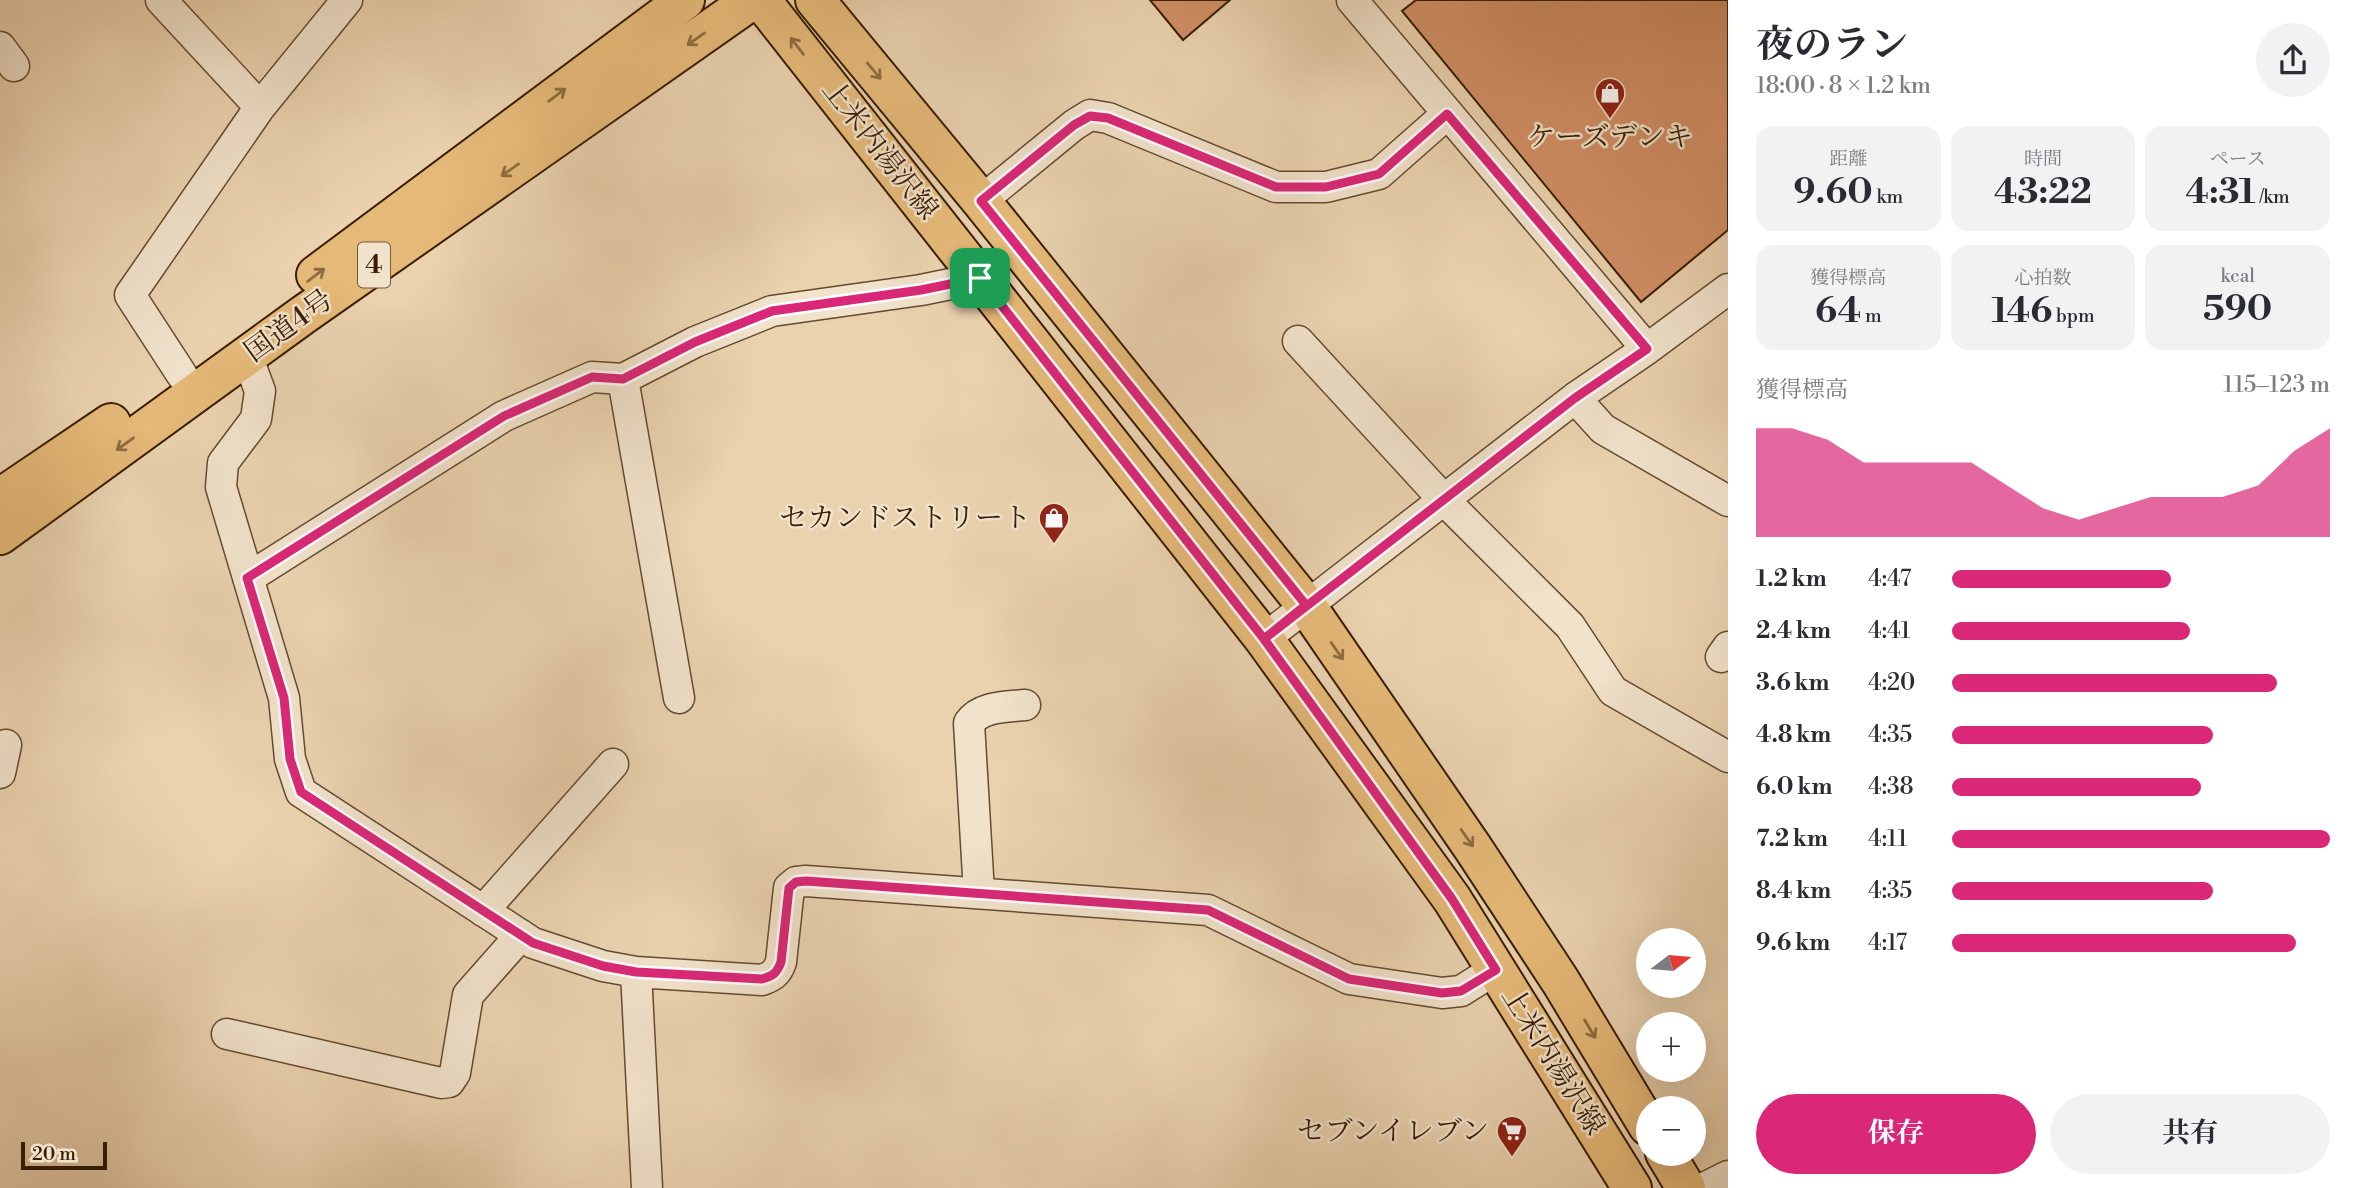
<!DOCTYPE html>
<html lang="ja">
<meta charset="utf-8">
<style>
body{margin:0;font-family:"Libre Bodoni","Noto Serif JP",serif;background:#f2f2f3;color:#2b2b33;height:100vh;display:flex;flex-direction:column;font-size:26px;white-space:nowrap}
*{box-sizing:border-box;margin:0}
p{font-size:23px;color:#7c7c81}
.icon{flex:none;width:38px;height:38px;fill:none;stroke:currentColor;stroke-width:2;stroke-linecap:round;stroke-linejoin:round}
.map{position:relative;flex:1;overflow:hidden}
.panel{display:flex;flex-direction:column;background:#fff;width:630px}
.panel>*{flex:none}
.needle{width:46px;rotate:74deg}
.controls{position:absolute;left:1636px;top:928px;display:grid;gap:14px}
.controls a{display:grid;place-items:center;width:70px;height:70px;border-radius:50%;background:#fff;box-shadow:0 7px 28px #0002;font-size:35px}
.scale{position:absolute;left:21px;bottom:18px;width:86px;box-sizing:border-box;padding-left:7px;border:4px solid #391e03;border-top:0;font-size:19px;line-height:24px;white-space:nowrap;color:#391e03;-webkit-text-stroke:5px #f1e2cb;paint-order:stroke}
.pin{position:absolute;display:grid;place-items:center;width:60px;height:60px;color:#fff;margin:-30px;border-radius:14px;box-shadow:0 4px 10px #0006}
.round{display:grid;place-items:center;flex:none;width:74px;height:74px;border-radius:37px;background:#f2f2f3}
.head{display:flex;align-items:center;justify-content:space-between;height:119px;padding:0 28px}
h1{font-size:38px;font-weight:700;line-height:52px}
.figures{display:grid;grid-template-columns:repeat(3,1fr);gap:10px;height:119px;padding:7px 28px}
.figures div{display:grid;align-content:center;border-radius:18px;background:#f2f2f3;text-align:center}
.figures b{font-size:35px;font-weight:700}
.figures small{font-size:19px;font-weight:400}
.figures p{font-size:19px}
.chart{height:196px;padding:14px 28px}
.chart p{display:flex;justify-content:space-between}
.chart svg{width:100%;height:126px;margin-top:7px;fill:#db2777;opacity:.7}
.button{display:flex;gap:14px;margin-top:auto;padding:14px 28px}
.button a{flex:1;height:80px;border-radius:42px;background:#db2777;color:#fff;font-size:28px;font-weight:700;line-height:80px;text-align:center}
.button a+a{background:#f2f2f3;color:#2b2b33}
ul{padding:0 28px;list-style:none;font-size:23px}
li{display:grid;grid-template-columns:112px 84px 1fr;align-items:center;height:52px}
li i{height:18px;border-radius:9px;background:#db2777}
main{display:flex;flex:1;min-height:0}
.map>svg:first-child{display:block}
.building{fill:#d19066;stroke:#391e03;stroke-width:2}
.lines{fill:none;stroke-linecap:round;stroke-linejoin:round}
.minor-casing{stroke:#654b2e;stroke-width:33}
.major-casing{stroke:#391e03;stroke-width:42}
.highway-casing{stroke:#391e03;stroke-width:42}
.minor{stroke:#f1e2cb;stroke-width:30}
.major{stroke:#e5b978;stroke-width:38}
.highway{stroke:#e5b978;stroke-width:38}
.oneway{stroke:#8f6c3e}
.route-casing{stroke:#fff;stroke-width:14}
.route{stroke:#db2777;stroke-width:9}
.labels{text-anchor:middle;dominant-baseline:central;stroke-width:5;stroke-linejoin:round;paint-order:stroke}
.shield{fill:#f1e2cb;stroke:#70593f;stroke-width:2}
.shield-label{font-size:26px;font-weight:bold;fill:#391e03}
.poi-label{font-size:28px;fill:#391e03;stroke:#f1e2cb;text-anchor:end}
.street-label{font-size:28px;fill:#391e03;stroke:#f1e2cb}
</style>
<main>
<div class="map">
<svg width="1728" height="1188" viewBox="0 0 1728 1188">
<rect width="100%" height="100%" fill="#ead2af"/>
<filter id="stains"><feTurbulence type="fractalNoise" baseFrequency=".00286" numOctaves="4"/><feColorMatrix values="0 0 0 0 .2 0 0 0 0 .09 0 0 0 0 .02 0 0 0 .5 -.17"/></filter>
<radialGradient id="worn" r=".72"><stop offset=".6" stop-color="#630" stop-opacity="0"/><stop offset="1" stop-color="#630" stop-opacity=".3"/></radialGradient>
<!-- building -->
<path class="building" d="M1150,0H1230L1183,40Z
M1416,0H1728V230L1641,302L1402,11Z"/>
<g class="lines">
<!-- minor casing -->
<g class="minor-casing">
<path id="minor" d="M161,0L260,107
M1352,0L1647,349
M0,47L14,66
M981,201L1074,125L1090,115L1108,118L1276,187H1326L1379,174L1447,114
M1298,341L1443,499L1570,626L1613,691L1728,757
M247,356L260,391L256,419L223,463L221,487L284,698L290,759L301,792L533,943L603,966L636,972L647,1188
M182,375L130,295L260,107L347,0
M1575,398L1603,429L1728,501
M248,578L504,416L592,377L623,379
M1264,639L1575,398L1647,349L1728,289
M1721,657L1728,647
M679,698L623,379L695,342L772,311L921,290L980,278
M0,773L6,745
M979,893L969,723C981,706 1006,707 1025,705
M483,911L613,764
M636,972L762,980C773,976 777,973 781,962L789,888L796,882L806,881L1208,910L1349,979L1442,993L1461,991L1496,969
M227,1034L441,1083L449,1082L455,1073L468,995L521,935
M1704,1188L1728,1176"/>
</g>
<!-- major casing -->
<g class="major-casing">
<path id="major" d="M761,0L1264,639L1452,899L1632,1188
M815,0L981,201L1306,605L1473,848L1561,982L1648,1126
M1665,1153L1686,1188"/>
</g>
<!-- highway casing -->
<g class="highway-casing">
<path id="highway" d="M316,275L685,0
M0,498L111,423
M0,535L303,315L752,0"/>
</g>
<!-- minor -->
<use href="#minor" class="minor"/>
<!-- major -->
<use href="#major" class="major"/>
<!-- highway -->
<use href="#highway" class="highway"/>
</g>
<!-- one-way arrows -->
<defs><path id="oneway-shaft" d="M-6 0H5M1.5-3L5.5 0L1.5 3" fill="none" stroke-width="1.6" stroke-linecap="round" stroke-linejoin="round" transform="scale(1.75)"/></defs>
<g class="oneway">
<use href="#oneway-shaft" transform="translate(696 39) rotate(145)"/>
<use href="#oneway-shaft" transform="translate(797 46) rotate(-128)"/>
<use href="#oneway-shaft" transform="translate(874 71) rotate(50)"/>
<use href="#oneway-shaft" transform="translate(557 95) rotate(-37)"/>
<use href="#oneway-shaft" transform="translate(510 170) rotate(145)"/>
<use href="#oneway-shaft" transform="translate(316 275) rotate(-37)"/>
<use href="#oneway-shaft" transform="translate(125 444) rotate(144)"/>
<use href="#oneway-shaft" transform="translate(1337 651) rotate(55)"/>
<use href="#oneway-shaft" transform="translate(1467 838) rotate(55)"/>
<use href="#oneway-shaft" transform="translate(1590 1029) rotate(59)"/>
</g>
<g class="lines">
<!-- route casing -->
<g class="route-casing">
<path id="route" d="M980,278L921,290L772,311L695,342L623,379L592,377L504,416L247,578L284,698L290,759L301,792L533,943L603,966L636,972L762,979C773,976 777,973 781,962L789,888L796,882L806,881L1208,910L1349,979L1442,993L1461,991L1496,970L1452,899L1264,639L1306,605L981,201L1074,125L1090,116L1108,118L1276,187H1326L1379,174L1447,114L1647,349L1575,398L1264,639L980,278"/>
</g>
<!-- route -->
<use href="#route" class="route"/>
</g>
<!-- icons -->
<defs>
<g id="shop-pin" transform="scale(1.575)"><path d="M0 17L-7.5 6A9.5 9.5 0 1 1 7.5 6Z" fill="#8f2418" stroke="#f1e2cb"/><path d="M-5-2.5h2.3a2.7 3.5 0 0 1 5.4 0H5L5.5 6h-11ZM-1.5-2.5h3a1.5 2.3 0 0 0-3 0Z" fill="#fff"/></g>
<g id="supermarket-pin" transform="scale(1.575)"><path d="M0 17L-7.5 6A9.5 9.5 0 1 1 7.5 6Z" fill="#8f2418" stroke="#f1e2cb"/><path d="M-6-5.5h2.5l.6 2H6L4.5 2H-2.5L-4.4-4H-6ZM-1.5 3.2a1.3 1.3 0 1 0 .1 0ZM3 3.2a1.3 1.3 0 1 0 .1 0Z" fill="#fff"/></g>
</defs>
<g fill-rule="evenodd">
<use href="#shop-pin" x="1610" y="93"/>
<use href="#shop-pin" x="1054" y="518"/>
<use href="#supermarket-pin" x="1512" y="1131"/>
</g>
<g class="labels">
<!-- shield labels -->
<rect class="shield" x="358" y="242.5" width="32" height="45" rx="5"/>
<g class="shield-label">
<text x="374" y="265">4</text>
</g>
<!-- poi labels -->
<g class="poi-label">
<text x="1610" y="137" text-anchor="middle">ケーズデンキ</text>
<text x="1031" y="518">セカンドストリート</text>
<text x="1489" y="1131">セブンイレブン</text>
</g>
<!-- street labels -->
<g class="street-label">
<text transform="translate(880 150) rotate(52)">上米内湯沢線</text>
<text transform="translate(289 326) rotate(-36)">国道4号</text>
<text transform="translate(1553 1061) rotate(58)">上米内湯沢線</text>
</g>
</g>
<rect width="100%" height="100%" filter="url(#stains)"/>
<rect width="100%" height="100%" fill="url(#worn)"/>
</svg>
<div class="controls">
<a><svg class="needle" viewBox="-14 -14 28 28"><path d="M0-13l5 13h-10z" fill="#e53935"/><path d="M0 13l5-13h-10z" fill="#7c7c81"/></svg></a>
<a>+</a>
<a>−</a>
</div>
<div class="scale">20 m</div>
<div class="pin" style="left:980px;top:278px;background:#1e9e55"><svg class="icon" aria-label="arrive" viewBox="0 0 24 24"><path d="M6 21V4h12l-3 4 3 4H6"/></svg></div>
</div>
<section class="panel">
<div class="head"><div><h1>夜のラン</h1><p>18:00 · 8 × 1.2 km</p></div><a class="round"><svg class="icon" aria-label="share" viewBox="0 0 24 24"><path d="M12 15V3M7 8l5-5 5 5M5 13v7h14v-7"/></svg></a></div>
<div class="figures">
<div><p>距離</p><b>9.60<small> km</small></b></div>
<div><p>時間</p><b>43:22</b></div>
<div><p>ペース</p><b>4:31<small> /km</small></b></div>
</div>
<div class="figures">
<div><p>獲得標高</p><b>64<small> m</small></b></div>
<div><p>心拍数</p><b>146<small> bpm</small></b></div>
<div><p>kcal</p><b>590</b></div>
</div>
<div class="chart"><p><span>獲得標高</span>115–123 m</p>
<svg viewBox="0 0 160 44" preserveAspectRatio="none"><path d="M0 44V6L10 6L20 10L30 18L40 18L50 18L60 18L70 26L80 34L90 38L100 34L110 30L120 30L130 30L140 26L150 14L160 6V44z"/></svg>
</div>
<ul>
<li><b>1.2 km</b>4:47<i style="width:58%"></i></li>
<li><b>2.4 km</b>4:41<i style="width:63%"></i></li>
<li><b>3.6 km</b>4:20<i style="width:86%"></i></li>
<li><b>4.8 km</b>4:35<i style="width:69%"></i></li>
<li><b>6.0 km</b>4:38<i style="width:66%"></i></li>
<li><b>7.2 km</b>4:11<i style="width:100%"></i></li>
<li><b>8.4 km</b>4:35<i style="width:69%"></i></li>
<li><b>9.6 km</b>4:17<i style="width:91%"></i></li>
</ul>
<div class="button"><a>保存</a><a>共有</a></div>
</section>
</main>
